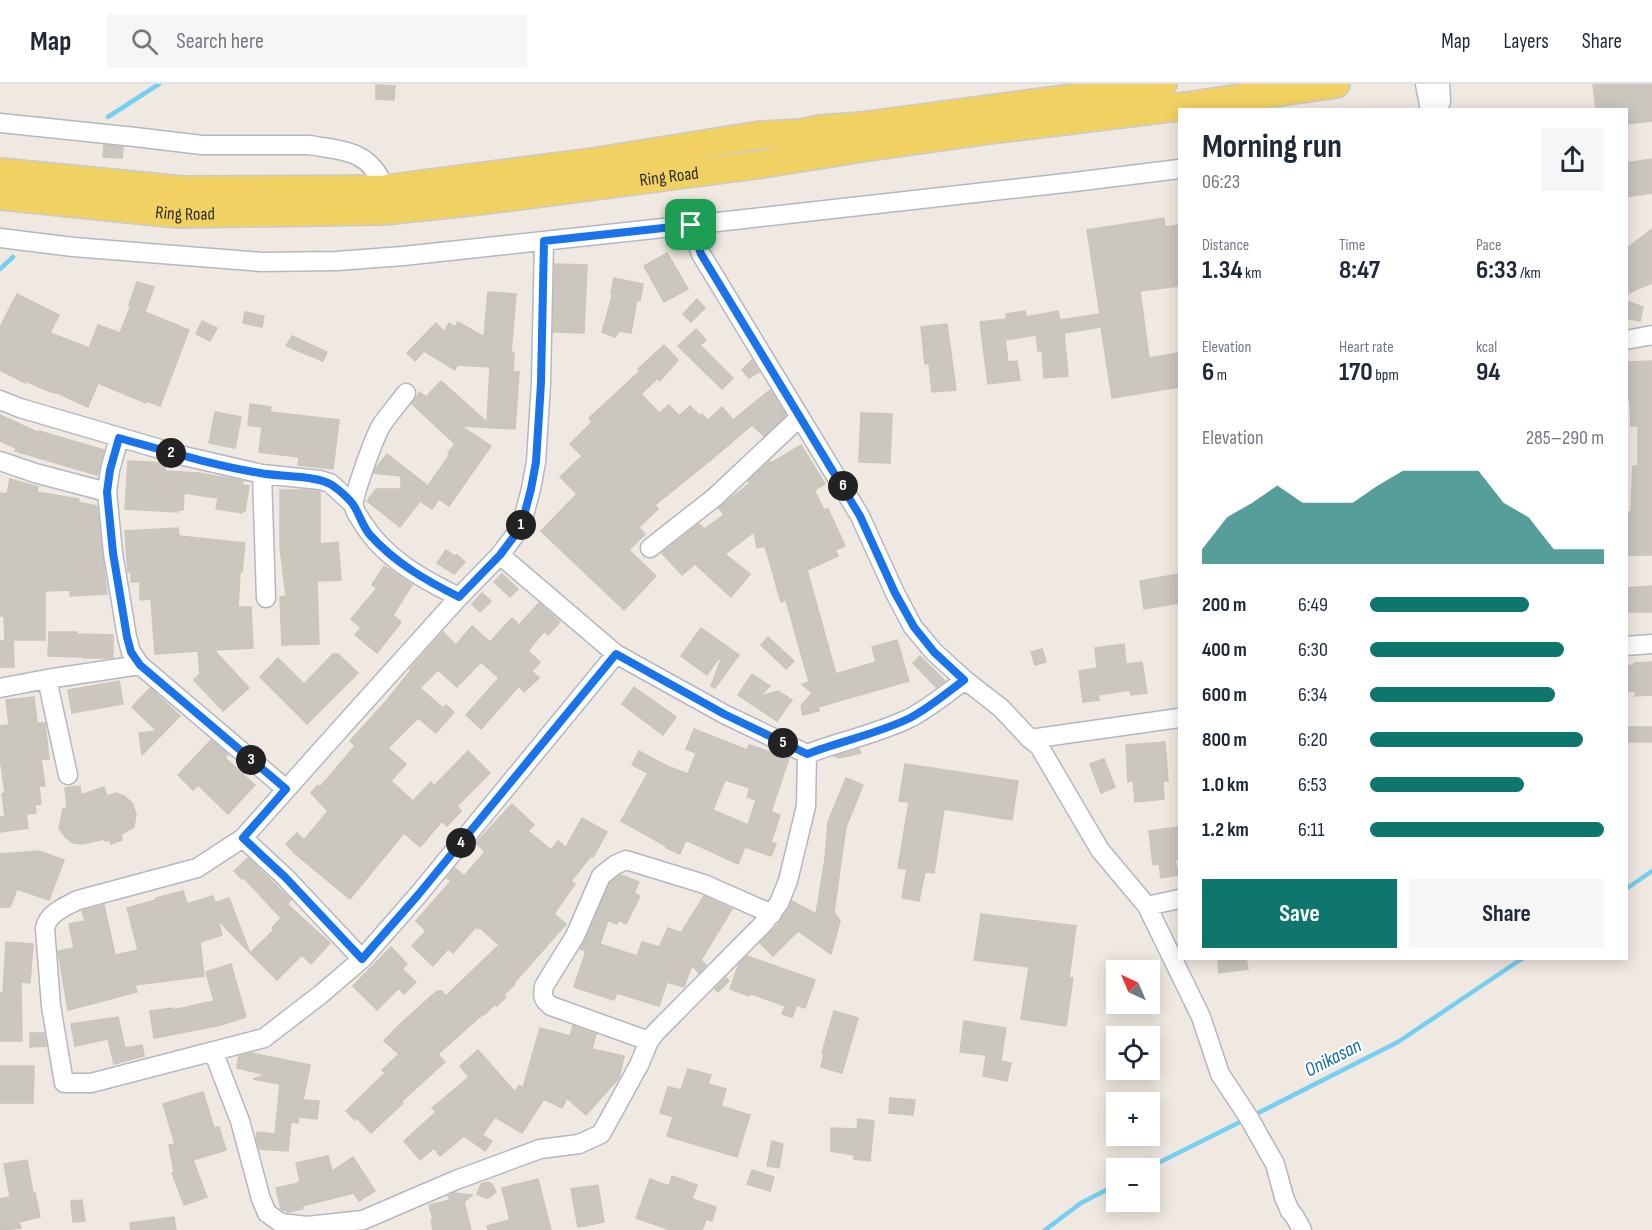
<!DOCTYPE html>
<meta charset="utf-8">
<style>
body{margin:0;font-family:"Sofia Sans Condensed",sans-serif;background:#f6f6f7;color:#1f2937;height:100vh;display:flex;flex-direction:column;font-size:22px;white-space:nowrap}
*{box-sizing:border-box;margin:0}
p{font-size:20px;color:#747a83}
.icon{flex:none;width:33px;height:33px;fill:none;stroke:currentColor;stroke-width:2;stroke-linecap:round;stroke-linejoin:round}
.map{position:relative;flex:1;overflow:hidden}
.drawer{position:absolute;left:1178px;top:24px;width:450px;height:852px;display:flex;flex-direction:column;background:#fff;border-radius:0px;box-shadow:0 3px 15px #0003}
.drawer>*{flex:none}
.needle{width:39px;rotate:316deg}
.controls{position:absolute;left:1106px;top:876px;display:grid;gap:12px}
.controls a{display:grid;place-items:center;width:54px;height:54px;border-radius:0px;background:#fff;box-shadow:0 3px 15px #0003;font-size:30px}
.pin{position:absolute;display:grid;place-items:center;width:51px;height:51px;color:#fff;margin:-26px;border-radius:12px;box-shadow:0 3px 9px #0006}
.km{position:absolute;width:30px;height:30px;margin:-15px;border-radius:50%;background:#222;color:#fff;font-size:16px;line-height:30px;text-align:center}
.round{display:grid;place-items:center;flex:none;width:63px;height:63px;border-radius:0px;background:#f6f6f7}
.headline{display:flex;align-items:center;justify-content:space-between;height:102px;padding:0 24px}
h1{font-size:33px;font-weight:700;line-height:45px}
.metrics{display:grid;grid-template-columns:repeat(3,1fr);gap:9px;height:102px;padding:6px 24px}
.metrics div{display:grid;align-content:center}
.metrics b{font-size:26px;font-weight:700}
.metrics small{font-size:16px;font-weight:400}
.metrics p{font-size:16px}
.chart{height:168px;padding:12px 24px}
.chart p{display:flex;justify-content:space-between}
.chart svg{width:100%;height:108px;margin-top:6px;fill:#0f766e;opacity:.7}
.primary-button{display:flex;gap:12px;margin-top:auto;padding:12px 24px}
.primary-button a{flex:1;height:69px;border-radius:0px;background:#0f766e;color:#fff;font-size:24px;font-weight:700;line-height:69px;text-align:center}
.primary-button a+a{background:#f6f6f7;color:#1f2937}
ul{padding:0 24px;list-style:none;font-size:20px}
li{display:grid;grid-template-columns:96px 72px 1fr;align-items:center;height:45px}
li i{height:15px;border-radius:8px;background:#0f766e}
header{display:flex;align-items:center;gap:36px;box-sizing:border-box;height:84px;padding:0 30px;background:#fff;border-bottom:2px solid #e0e1e3}
header strong{font-size:28px}
nav{display:flex;gap:33px;margin-inline-start:auto;font-size:21px}
.search{width:420px;height:54px;background:#f6f6f7;display:flex;align-items:center;gap:15px;box-sizing:border-box;padding:0 21px;border-radius:0px;color:#747a83;font-size:22px}
.map>svg:first-child{display:block}
.lines{fill:none;stroke-linecap:round;stroke-linejoin:round}
.stream{stroke:#75cff0;stroke-width:4.5}
.building{fill:#cbc7bf;stroke:#cbc5ba;stroke-width:1.5;fill-rule:evenodd}
.minor-casing{stroke:#b4b7c1;stroke-width:21}
.primary-casing{stroke:#c9c9c9;stroke-width:30}
.minor{stroke:#fff;stroke-width:18}
.primary{stroke:#f2d163;stroke-width:27}
.route-casing{stroke:#fff;stroke-width:12}
.route{stroke:#1a73e8;stroke-width:8}
.labels{text-anchor:middle;dominant-baseline:central;stroke-width:4.5;stroke-linejoin:round;paint-order:stroke}
.street-label{font-size:18px;fill:#2e2e2e;stroke:#fff}
.water-label{font-size:20px;font-style:italic;fill:#0d6fa3;stroke:#fff}
</style>
<header>
<strong>Map</strong>
<div class="search"><svg class="icon" aria-label="search" viewBox="0 0 24 24"><circle cx="10" cy="10" r="6"/><path d="M15 15l6 6"/></svg>Search here</div>
<nav><a>Map</a><a>Layers</a><a>Share</a></nav>
</header>
<div class="map">
<svg width="1652" height="1146" viewBox="0 0 1652 1146">
<rect width="100%" height="100%" fill="#efe9e1"/>
<g class="lines">
<!-- stream -->
<path class="stream" d="M108,33L159,0
M0,185L13,173
M1626,805L1652,787
M1254,1031L1398,958L1523,874
M1148,1084L1246,1035
M1045,1146L1081,1119L1116,1101"/>
</g>
<!-- building -->
<path class="building" d="M1593,0H1652V37L1626,40V26H1596Z
M376,1L395,2L394,16L376,15Z
M104,61L123,63L122,74L103,73Z
M1652,75V109L1626,113V79Z
M1164,134L1165,143L1179,141V202L1140,207L1149,274L1179,269V303L1112,314L1101,243L1064,249L1068,292L1044,294L1042,266L1038,267L1036,251L1005,256L1008,278L1017,277L1020,296L988,300L980,238L1007,235L1006,230L1025,227L1026,233L1058,227L1060,236L1100,230L1087,146Z
M1652,145V199L1626,210V165Z
M667,169L688,205L664,218L644,182Z
M555,180L587,181L584,249L553,248Z
M614,194L643,200L640,217L637,216L631,249L619,247L615,253L602,248L613,209H611Z
M137,198L154,203L145,228L189,246L160,322L147,317L146,319L98,299L88,323L55,308L54,309L25,297V299L0,286V243L17,210L59,231L50,249L89,264L98,241L120,249L131,221H129Z
M488,208L516,210L511,269H514L513,288H519L515,345L461,342L491,362L449,422L439,415L432,425L420,417L400,443L367,417L376,405H401V392L374,389L376,384L387,370L428,402L450,370L448,369L455,360L412,320L420,308L426,313L441,297L487,338L490,283L457,281L455,286L424,267L415,277L407,269L436,239L444,248L449,239L455,243L458,238L484,253Z
M697,215L705,224L691,238L683,230Z
M1626,217L1643,223L1640,237L1626,234Z
M245,228L264,232L262,243L243,239Z
M202,237L217,244L210,257L196,250Z
M947,240L956,306L932,308L929,279L925,280L921,243Z
M696,245L706,256L700,261L733,294L722,305L678,262Z
M292,252L327,268L323,277L286,262Z
M664,261L678,276L660,297L658,294L641,310L659,329L669,321L679,332L690,322L700,332L702,330L708,336L722,323L733,336L770,306L786,331L764,352L752,341L712,375L655,421L658,425L639,443L645,450L629,466L656,492L624,526L541,447L577,410L560,393L582,372L570,360L592,338L589,334L640,287L638,285Z
M752,276L759,288L749,294L742,286Z
M1652,277V471H1626V428H1631L1633,382H1638V342H1631L1630,316H1628V278Z
M250,320L271,323L270,328L339,336L333,385L298,381L299,373L259,368L262,343L248,341Z
M215,328L241,333L235,364L209,359Z
M861,329L892,330L890,379L859,378Z
M0,331L39,349V347L104,366L97,391L15,367L16,364L0,357Z
M801,361L825,400L814,406L824,426L828,425L845,462L835,466L838,472L807,486L836,590L876,578L872,563L897,556L909,597L818,623L819,627L803,631L801,622L812,609L802,600L809,598L786,516L781,518L765,462L757,464L754,448L725,470L750,490L731,513L695,480L682,491L662,469L699,440L704,445L724,431L719,424L750,399L748,397L768,379L770,377L771,379Z
M128,377L165,379V387L199,389L243,397L242,401L249,402L245,427H243L242,429L216,425L218,414L184,409L183,426H178V428L125,425Z
M10,395L38,403L37,408L79,415L78,418L97,422L107,510L70,512V506L45,507V556H5L4,532H0V409L7,410Z
M280,406H305L320,408V460L338,458L341,496L317,497L319,560L282,561L280,513L286,512L280,463Z
M178,444L179,452L245,459L242,488H240L238,523H251L253,564L214,566L249,604L223,627L194,596L200,590L198,567L155,570L151,515L140,516V498H131V488H128L125,447Z
M446,466L455,472L457,471L465,478L454,490L437,479Z
M384,482L412,501L393,531L401,538L377,569L355,551L361,544L351,535L377,504L372,501Z
M502,490L518,505L510,513L494,498Z
M1179,490V519L1144,525L1140,497Z
M1652,502V528H1626V504Z
M482,509L491,517L480,528L472,520Z
M539,519L560,538L548,551L544,547L528,567L540,578L532,587L539,594L524,608L519,602L481,645L466,631L499,594L481,578L457,603L438,586L420,604L443,624L446,621L454,628L436,649L418,634L388,664L406,680L391,697L413,717L431,698L434,702L468,667L490,689L457,722L461,727L447,742L442,737L420,763L404,749L350,815L294,769V768L286,760L297,749L304,756L328,727L311,709L318,701L320,703L355,662L350,657L388,615L411,586L410,585L443,548L456,561L472,542L490,558L512,534L519,541Z
M701,544L739,571L715,604L711,602L721,576L718,575L707,591L681,572Z
M49,548H77V550L113,551V574H84V573L48,572Z
M768,553L794,577L786,585L761,561Z
M13,556L14,583H0V557Z
M1124,560L1126,580L1142,578L1147,609L1131,611L1130,606L1098,611L1099,616L1083,618L1079,587L1097,584L1095,564Z
M1042,565L1046,578L1035,581L1031,568Z
M333,570H338L358,589L307,640L260,593L278,574L304,600Z
M920,572L945,597L936,603L913,579Z
M1652,578V611L1635,612V607L1626,608V582L1634,581V579Z
M752,590L770,602L760,612L778,607L792,616L777,637L738,611Z
M119,597L123,620L72,629L68,606Z
M634,603L676,633L663,651L622,620Z
M150,604L180,632L142,671L139,649L157,647L132,623Z
M34,613L37,639H45L49,675H41L45,702H39L41,720L35,721L36,729L26,730L28,744L0,748V733H5L2,710L5,709L0,673V642L9,641L6,616Z
M1627,643H1652V658H1627Z
M694,645L747,666L749,661L789,674L771,728L780,731L771,758L776,760L771,772L745,763L738,780L686,756L680,770L666,764V762L621,737L648,689L632,681L639,667L667,682L688,690L696,669L686,665ZM725,696L750,704L747,713L756,716L748,741L713,726Z
M211,656L228,670L225,674L255,701L228,730L198,701L193,706L178,691Z
M1165,658L1168,697H1163L1164,715L1135,718L1133,696L1128,698L1126,661Z
M859,665L861,669L839,674L834,672Z
M1104,675L1115,703L1101,709L1090,680Z
M905,680L1018,697L1012,736L944,725L934,789L925,788L919,817L902,814L907,785L898,784L909,718L899,717Z
M846,694L863,701L846,743L834,828L840,837L831,870L798,847L773,872L760,859L779,839L792,817L816,830L825,775L828,738Z
M80,702L81,711L104,703L107,712L116,709L124,712L132,719L136,730L134,743L121,750L122,756L111,760L110,756L105,757L104,755L82,760L73,759L65,753L59,744L63,725L67,724L65,704Z
M512,720L534,741L528,747L551,766L558,757L566,763L582,734L607,748L593,773L591,772L571,797L575,800L554,830L566,840L514,899L515,900L504,911L506,913L497,922L495,920L484,931L483,930L438,970L445,978L402,1017L403,1019L371,1049L357,1034L355,1036L346,1027L385,989L382,986L399,970L384,957L398,942L437,907H442L446,912L499,861L479,843L478,845L476,843L453,869L448,865L433,882L412,862L426,847L416,837L451,797L447,794L455,784L464,792L485,768L476,759Z
M1179,743V775L1175,776L1178,791L1161,794L1159,780L1153,781L1149,747Z
M39,767L64,776L49,816L17,805L10,823H0V770Z
M248,774L291,816L287,820L330,859L311,880L302,871L277,896L250,869L274,846L272,844L281,834L244,794L242,795L234,787Z
M621,791L639,798L634,809L640,812L626,840L618,836L617,840L608,836L600,860L637,872L642,858L659,863L668,844L681,849L704,812L732,825L701,876L706,881L699,889L692,881L684,903L667,898L659,922L617,909L614,916L574,903L586,867L580,865L610,799Z
M183,807L187,820L213,812L215,819L229,814L250,869L218,836L222,851L200,858L204,892L135,901L137,908L68,926L58,867L74,864L69,840L85,837L82,827L104,821L115,871L138,866L127,824L156,816V814Z
M981,830L1076,842L1069,894H1073L1066,942L1021,935L1029,883L974,876Z
M6,858L33,860L30,899L21,898L22,957H0V909H3Z
M391,863L407,880L402,885L416,898L404,910L399,904L377,926L353,902Z
M747,872L815,896L805,924L797,921L792,933L782,930L785,922L749,909V912L730,905L739,880Z
M1246,874L1248,885L1219,889L1218,877Z
M231,880L246,933L221,941L154,954L150,927L173,924V926L214,917L206,888Z
M726,894L729,897L718,908L715,905Z
M834,927L858,934L842,989L821,983L824,970L822,969Z
M118,933L125,964L142,961L144,972L114,980L108,955L75,962L71,940Z
M964,937L1006,944L1001,977L1011,979L1007,997L983,992L986,971L960,968Z
M573,942L596,950L592,965L624,972L619,994L586,1031L567,1014L562,1024L544,1015L522,1049L495,1033L482,1051L492,1057L485,1067L464,1052L440,1072L434,1064L420,1076L404,1057L436,1028L432,1024L469,993L460,982L478,966L515,1008L519,1001L523,1004L540,944L570,952Z
M30,949H44L46,962L30,963Z
M251,969L310,981L303,1016L319,1017L317,1035L299,1033L298,1039L291,1038L288,1067L259,1065L256,1054L257,1048L275,1050L280,1000L253,995L266,991L237,984L239,972Z
M0,982H34L33,1019H0Z
M688,985L711,991L708,1000L726,1005L721,1022L750,1031L737,1073L667,1052L673,1033L660,1029L668,1003L681,1006Z
M203,1008L214,1044L219,1043L226,1066L193,1076L207,1113L184,1121L172,1089L174,1088L169,1061L175,1060L163,1020Z
M890,1014L915,1016L913,1031L889,1029Z
M858,1035L874,1037L870,1077L854,1075V1071L831,1067V1044L857,1045Z
M772,1057L783,1060L779,1084L767,1082Z
M328,1072L332,1087L353,1073L375,1107L359,1117L354,1109L302,1122L303,1125L288,1128L281,1125L276,1104L299,1099V1097H300L296,1079Z
M27,1076L33,1109H35L40,1133L19,1138L21,1144L0,1146V1115L10,1113L4,1080Z
M752,1086L774,1093L770,1107L747,1100Z
M672,1092L697,1101L692,1115L716,1123L712,1137L706,1135L702,1146H671L636,1134L650,1095L669,1102Z
M538,1095L551,1146H488L487,1142L510,1136L502,1104Z
M487,1098L492,1100L496,1108L490,1113L486,1114L477,1110L481,1100Z
M598,1101L604,1138L578,1143L571,1105Z
M454,1109L472,1111L464,1118L471,1146H433L431,1136L433,1135L429,1121L450,1116L448,1112Z
M82,1116L85,1137L73,1138L71,1117Z
M174,1133L176,1146H131L130,1139Z"/>
<g class="lines">
<!-- minor casing -->
<g class="minor-casing">
<path id="minor" d="M1425,0L1430,26
M1438,26L1441,17L1440,0
M0,39L135,53L202,61H309C345,67 370,66 385,105
M691,141L701,170L860,432L895,509L913,543L934,568L965,596L1001,624L1030,655L1039,662L1100,766L1147,822L1201,933L1220,990L1249,1034L1275,1080L1284,1113L1290,1127L1295,1133L1302,1146
M0,154L73,163L262,178L337,177L403,172L691,141L1074,98L1179,85
M544,157L541,299L536,378L531,405L521,443L500,471L459,513L342,643L243,754L197,784L78,816C66,822 48,829 45,844L51,922L64,999H91L264,954L320,911L362,875L418,811L616,570
M1626,256L1652,251
M406,309C398,320 388,331 381,342C375,352 353,411 354,421C354,427 359,433 362,438C384,474 422,495 459,513
M0,316L20,324L184,372L262,390L320,396L330,399L354,421
M119,354L110,386L107,408L113,469L127,553L131,568L140,581L286,705
M0,377L35,389L107,408
M262,390L266,514
M650,464L715,413L800,333
M500,471L616,570L724,630L807,670C841,657 877,650 910,634C929,624 947,609 965,596
M1626,562L1652,560
M47,595L68,691
M0,604L47,595L140,581
M1030,655L1179,634
M243,754L285,793L362,875
M1147,822L1179,815
M649,957L551,922C543,916 542,912 544,902L575,852L601,792L615,781L626,776L704,800L772,830
M213,967L240,1037L261,1115L267,1129L281,1139L307,1142L363,1136L456,1096L540,1065L579,1060L601,1050L639,981L649,957L655,949L763,840L779,819L788,797L806,722L807,670"/>
</g>
<!-- primary casing -->
<g class="primary-casing">
<g id="primary">
<path d="M0,88L183,106L385,105L592,78L760,51L800,49L820,45L861,42L1095,11L1163,0"/>
<path id="s1" d="M0,112L178,130L384,127L487,116L756,81L862,64L990,46L1186,22L1336,0"/>
</g>
</g>
<!-- minor -->
<use href="#minor" class="minor"/>
<!-- primary -->
<use href="#primary" class="primary"/>
</g>
<g class="lines">
<!-- route casing -->
<g class="route-casing">
<path id="route" d="M691,141L701,170L860,432L895,509L914,543L934,568L964,596C947,609 929,624 910,634C877,650 841,657 807,670L724,630L616,570L418,811L362,875L285,793L243,754L286,705L140,581L131,568L127,553L113,469L107,408L110,386L119,354C166,367 212,381 260,389C279,393 317,391 332,401C339,406 347,413 352,419C359,428 362,442 370,451C395,479 427,497 459,513L500,471L521,443L531,405L536,378L541,299L544,157Z"/>
</g>
<!-- route -->
<use href="#route" class="route"/>
</g>
<g class="labels">
<!-- street labels -->
<g class="street-label">
<text stroke="none"><textPath href="#s1" startOffset="672">Ring Road</textPath></text>
<text stroke="none"><textPath href="#s1" startOffset="186">Ring Road</textPath></text>
</g>
<!-- water labels -->
<g class="water-label">
<text transform="translate(1333 974) rotate(-27)">Onikasan</text>
</g>
</g>
</svg>
<div class="controls">
<a><svg class="needle" viewBox="-14 -14 28 28"><path d="M0-13l5 13h-10z" fill="#e53935"/><path d="M0 13l5-13h-10z" fill="#747a83"/></svg></a>
<a><svg class="icon" aria-label="locate" viewBox="0 0 24 24"><circle cx="12" cy="12" r="6"/><path d="M12 2v4M12 18v4M2 12h4M18 12h4"/></svg></a>
<a>+</a>
<a>−</a>
</div>
<div class="pin" style="left:691px;top:141px;background:#1e9e55"><svg class="icon" aria-label="arrive" viewBox="0 0 24 24"><path d="M6 21V4h12l-3 4 3 4H6"/></svg></div>
<b class="km" style="left:521px;top:441px">1</b>
<b class="km" style="left:171px;top:369px">2</b>
<b class="km" style="left:251px;top:676px">3</b>
<b class="km" style="left:461px;top:759px">4</b>
<b class="km" style="left:783px;top:659px">5</b>
<b class="km" style="left:843px;top:402px">6</b>
<section class="drawer">
<div class="headline"><div><h1>Morning run</h1><p>06:23</p></div><a class="round"><svg class="icon" aria-label="share" viewBox="0 0 24 24"><path d="M12 15V3M7 8l5-5 5 5M5 13v7h14v-7"/></svg></a></div>
<div class="metrics">
<div><p>Distance</p><b>1.34<small> km</small></b></div>
<div><p>Time</p><b>8:47</b></div>
<div><p>Pace</p><b>6:33<small> /km</small></b></div>
</div>
<div class="metrics">
<div><p>Elevation</p><b>6<small> m</small></b></div>
<div><p>Heart rate</p><b>170<small> bpm</small></b></div>
<div><p>kcal</p><b>94</b></div>
</div>
<div class="chart"><p><span>Elevation</span>285–290 m</p>
<svg viewBox="0 0 160 44" preserveAspectRatio="none"><path d="M0 44V38L10 25L20 19L30 12L40 19L50 19L60 19L70 12L80 6L90 6L100 6L110 6L120 19L130 25L140 38L150 38L160 38V44z"/></svg>
</div>
<ul>
<li><b>200 m</b>6:49<i style="width:68%"></i></li>
<li><b>400 m</b>6:30<i style="width:83%"></i></li>
<li><b>600 m</b>6:34<i style="width:79%"></i></li>
<li><b>800 m</b>6:20<i style="width:91%"></i></li>
<li><b>1.0 km</b>6:53<i style="width:66%"></i></li>
<li><b>1.2 km</b>6:11<i style="width:100%"></i></li>
</ul>
<div class="primary-button"><a>Save</a><a>Share</a></div>
</section>
</div>
